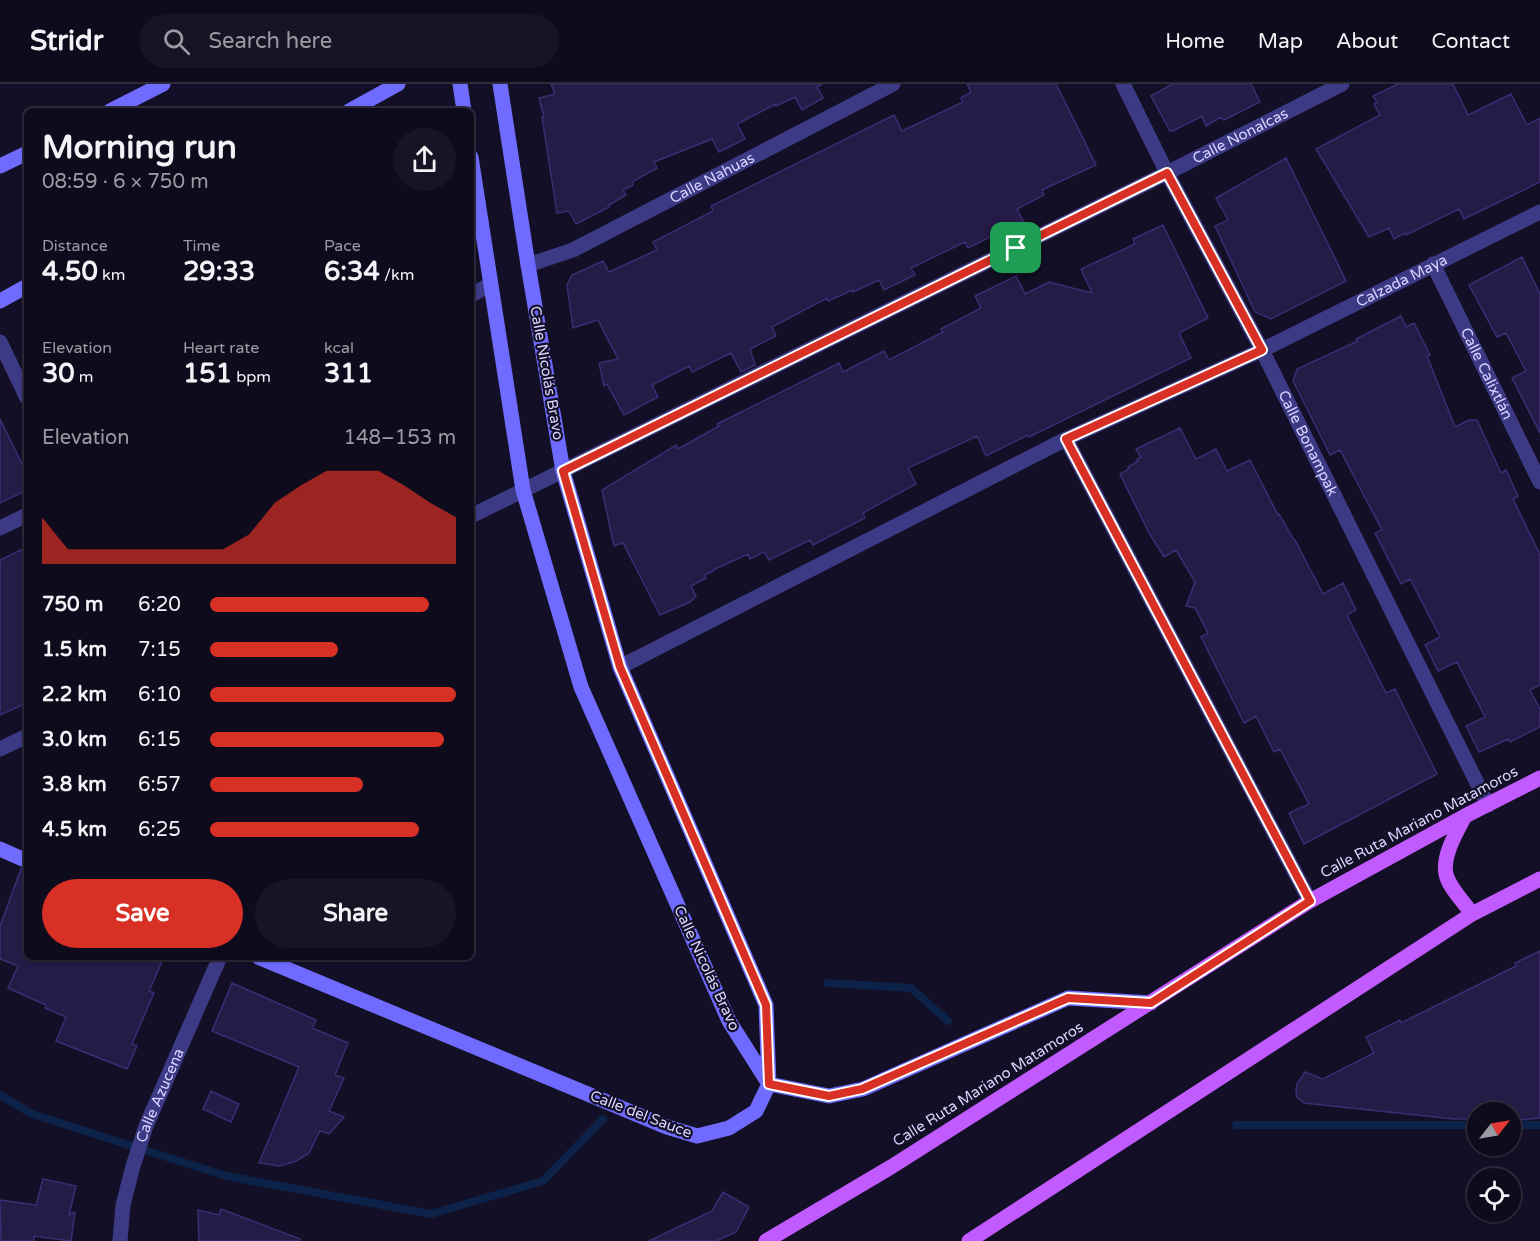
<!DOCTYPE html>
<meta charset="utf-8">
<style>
body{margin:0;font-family:"Varela Round",sans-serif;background:#171425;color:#f1f3f6;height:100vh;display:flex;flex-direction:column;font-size:22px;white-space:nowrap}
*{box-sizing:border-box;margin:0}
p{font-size:20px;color:#9b9ba3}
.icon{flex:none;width:33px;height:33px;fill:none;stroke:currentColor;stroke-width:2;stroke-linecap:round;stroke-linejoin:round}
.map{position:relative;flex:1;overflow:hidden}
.side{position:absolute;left:24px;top:24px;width:450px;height:852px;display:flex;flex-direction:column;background:#0e0b1c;border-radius:9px;box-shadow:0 2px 4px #0004,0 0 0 2px #2e2b3b}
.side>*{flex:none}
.needle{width:39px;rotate:59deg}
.fabs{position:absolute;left:1467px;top:1018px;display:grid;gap:12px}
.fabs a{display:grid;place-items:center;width:54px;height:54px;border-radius:50%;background:#0e0b1c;box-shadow:0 2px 4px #0004,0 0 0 2px #2e2b3b;font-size:30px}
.pin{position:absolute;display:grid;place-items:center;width:51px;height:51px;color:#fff;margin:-26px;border-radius:12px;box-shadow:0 3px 9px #0006}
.round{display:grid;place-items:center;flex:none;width:63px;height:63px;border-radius:32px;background:#171425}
.headline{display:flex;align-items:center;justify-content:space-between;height:102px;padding:0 18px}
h1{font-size:33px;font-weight:700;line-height:45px}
.metrics{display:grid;grid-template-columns:repeat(3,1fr);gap:9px;height:102px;padding:6px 18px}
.metrics div{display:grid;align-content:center}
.metrics b{font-size:26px;font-weight:700}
.metrics small{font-size:16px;font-weight:400}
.metrics p{font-size:16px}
.chart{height:168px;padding:12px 18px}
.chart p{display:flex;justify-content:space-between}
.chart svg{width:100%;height:108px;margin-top:6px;fill:#d93025;opacity:.7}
.action{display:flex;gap:12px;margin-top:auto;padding:12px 18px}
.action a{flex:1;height:69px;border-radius:36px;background:#d93025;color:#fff;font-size:24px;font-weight:700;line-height:69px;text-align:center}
.action a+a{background:#171425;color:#f1f3f6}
ul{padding:0 18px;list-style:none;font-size:20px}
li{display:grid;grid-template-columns:96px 72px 1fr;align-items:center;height:45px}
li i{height:15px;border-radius:8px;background:#d93025}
header{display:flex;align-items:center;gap:36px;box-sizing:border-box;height:84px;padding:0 30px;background:#0e0b1c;border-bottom:2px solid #2e2b3b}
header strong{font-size:28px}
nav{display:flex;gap:33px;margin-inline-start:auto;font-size:21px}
.search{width:420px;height:54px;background:#171425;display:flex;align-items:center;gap:15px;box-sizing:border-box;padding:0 21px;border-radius:33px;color:#9b9ba3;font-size:22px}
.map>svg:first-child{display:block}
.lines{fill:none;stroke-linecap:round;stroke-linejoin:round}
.stream{stroke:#0c2248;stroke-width:8}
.building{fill:#241b47;stroke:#3b2d73;stroke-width:1.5}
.street{stroke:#3d3a85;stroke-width:15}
.secondary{stroke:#6f6bff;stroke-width:15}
.primary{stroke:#c25bff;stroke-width:15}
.route-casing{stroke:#fff;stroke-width:12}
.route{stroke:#d93025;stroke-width:8}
.labels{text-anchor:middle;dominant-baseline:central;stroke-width:4.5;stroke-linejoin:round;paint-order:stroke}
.street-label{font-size:15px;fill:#d9d4ff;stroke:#130f26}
</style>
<header>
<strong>Stridr</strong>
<div class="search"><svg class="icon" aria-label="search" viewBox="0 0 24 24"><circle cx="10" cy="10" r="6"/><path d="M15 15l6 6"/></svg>Search here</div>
<nav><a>Home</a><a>Map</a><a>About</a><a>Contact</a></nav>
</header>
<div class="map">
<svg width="1540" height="1157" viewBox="0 0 1540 1157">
<rect width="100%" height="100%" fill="#130f26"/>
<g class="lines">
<!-- stream -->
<path class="stream" d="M828,899L911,904L948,937
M0,1011L32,1030L226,1092L431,1130L543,1097L603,1035
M1236,1041H1478
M1510,1041H1540"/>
</g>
<!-- building -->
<path class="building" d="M551,0H822L817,3L823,14L802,26L795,13L776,22V20L737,40L745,55L719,68L712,55L654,78L657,84L632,98L633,101L623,106L626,111L609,121V123L576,140L569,127L557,129L542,33H544L539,14L555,10Z
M967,0H1056L1096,81L1042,106L1044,111L1017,125L1023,137L968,164L965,158L911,184L915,191L884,206L879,196L853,208V206L828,217L827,214L772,243L776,252L750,265L755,281L741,288L731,269L692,288L689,282L652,301L658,313L624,331L607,300L604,302L599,279L618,275L598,236L573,244L567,201L572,191L603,177L609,188L657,166L653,158L713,127L711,122L894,31L902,47L963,18L961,14L971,8Z
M1172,0H1251L1260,18L1224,36L1221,33L1206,42L1202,32L1173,47H1170L1151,12Z
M1398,0H1453L1468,31L1511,10L1527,41L1540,34V98L1464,135L1459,125L1406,151L1405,149L1394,155L1389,144L1369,153L1316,65L1380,31L1374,20L1377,18L1373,12Z
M1286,74L1346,197L1271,235L1255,228L1215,142L1228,136L1216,114Z
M1163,141L1208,234L1179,249L1191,274L1029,353L1028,351L986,372L977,352L908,384L916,400L863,429L865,434L813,461L810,456L769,476L764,468L750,475L748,470L713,486V487L705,491L706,494L691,502L696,512L690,518L660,531L623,459L614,462L602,406L676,361L678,365L719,342L717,340L839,279L843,288L884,267L889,276L943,248L941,245L981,224L975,212L1016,192L1025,210L1049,198L1092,209L1081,185L1135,160L1133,155Z
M1522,173L1540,210V349L1512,294L1526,287L1506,249L1497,253L1469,201Z
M1401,232L1406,243L1414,239L1430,271L1427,272L1455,343L1469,336H1477L1501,389L1506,386L1518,412L1513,415L1540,471V601L1530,606L1540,625V643L1510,658L1508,655L1479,668L1466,642L1485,633L1457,578L1438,587L1425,561L1440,553L1410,495L1401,500L1375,449L1382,446L1340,366L1330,371L1293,297L1297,285L1358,257L1356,255Z
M0,335L27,390V406L0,419Z
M1180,344L1196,375L1216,365L1227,387L1250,376L1278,431L1279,430L1294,456H1295L1323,510L1343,499L1356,526L1347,531L1386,609L1395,605L1437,690L1304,760L1289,729L1309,720L1280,665L1274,668L1256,632L1244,639L1201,553L1208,549L1195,524L1186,522L1195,498L1176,466L1164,473L1149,449L1120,390L1129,385L1128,383L1138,377L1137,375L1141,373L1136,365Z
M27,463V619L0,631V476Z
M21,785L27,787V873H164L149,907L154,909L132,960L137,962L127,985L56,957L66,933L45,924L46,921L8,904L18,882L0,875V842Z
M1540,867V1034L1518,1036L1515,1029H1478V1035H1454L1304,1019L1297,1013L1296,1007L1297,1000L1305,988L1323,995L1374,969L1366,953L1400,936L1401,939L1516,882L1515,879Z
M232,899L316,936L312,944L348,959L335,991L344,994L329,1027L344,1033L329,1050L320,1047L309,1069L296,1077L280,1082L259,1079L299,983L212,947Z
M211,1007L239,1020L231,1038L203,1025Z
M43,1095L76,1102L69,1131L75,1128L71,1157L34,1152V1157H1L0,1116L36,1121Z
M723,1108L749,1123L736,1148L716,1157H649L712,1127Z
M221,1125L300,1155V1157H199L198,1126L219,1131Z"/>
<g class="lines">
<!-- street -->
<g class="street">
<path id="s1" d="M1123,0L1167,89L1262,266L1488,721"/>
<path id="s2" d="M1433,180L1540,398"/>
<path id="s3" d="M528,181L573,166L893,0"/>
<path d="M471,211L490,201"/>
<path d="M0,258L27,314"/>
<path d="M1066,355L1310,817"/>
<path id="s4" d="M471,432L1167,89L1342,0"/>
<path d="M0,444L27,431"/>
<path id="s5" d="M620,583L1066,355L1262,266L1540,128"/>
<path d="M0,665L27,652"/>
<path id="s6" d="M120,1157L123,1121L133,1082L146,1042L220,873"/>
</g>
<!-- secondary -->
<path class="secondary" d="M460,0L464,27
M110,27L163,0
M349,27L398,0
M471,73L523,406L581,603L729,937L769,1000
M0,82L27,69
M0,217L27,202
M0,765L27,777
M258,873L667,1043L697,1052L729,1044L756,1027L769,1000L766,921L620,583L563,387L528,181L500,0
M769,1000L829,1012L863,1005L1068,914L1151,919"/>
<!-- primary -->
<path class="primary" d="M1465,732C1457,747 1442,772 1446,790C1449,804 1464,818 1472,830
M766,1157L891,1083L1310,817L1465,732L1540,694
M969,1157L1472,830L1540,795"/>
</g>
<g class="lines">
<!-- route casing -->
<g class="route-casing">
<path id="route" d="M1167,89L1262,266L1066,355L1310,817L1151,919L1068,914L862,1005L829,1012L769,1000L766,921L620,583L563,387Z"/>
</g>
<!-- route -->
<use href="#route" class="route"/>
</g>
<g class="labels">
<!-- street labels -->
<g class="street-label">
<text stroke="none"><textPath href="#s4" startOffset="858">Calle Nonalcas</textPath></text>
<text stroke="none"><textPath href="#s3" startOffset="204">Calle Nahuas</textPath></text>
<text stroke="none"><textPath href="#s5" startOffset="872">Calzada Maya</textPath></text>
<text transform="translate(547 289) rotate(80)">Calle Nicolás Bravo</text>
<text stroke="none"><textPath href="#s2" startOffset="122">Calle Calixtlán</textPath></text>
<text stroke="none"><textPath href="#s1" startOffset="404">Calle Bonampak</textPath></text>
<text transform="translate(1419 738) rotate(-28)">Calle Ruta Mariano Matamoros</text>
<text transform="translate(707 884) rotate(65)">Calle Nicolás Bravo</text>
<text transform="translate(988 1000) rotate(-32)">Calle Ruta Mariano Matamoros</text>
<text stroke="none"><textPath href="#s6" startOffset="152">Calle Azucena</textPath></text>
<text transform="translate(641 1030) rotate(21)">Calle del Sauce</text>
</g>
</g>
</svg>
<div class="fabs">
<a><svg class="needle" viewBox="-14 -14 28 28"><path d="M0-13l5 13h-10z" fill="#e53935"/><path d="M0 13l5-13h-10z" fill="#9b9ba3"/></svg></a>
<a><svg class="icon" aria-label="locate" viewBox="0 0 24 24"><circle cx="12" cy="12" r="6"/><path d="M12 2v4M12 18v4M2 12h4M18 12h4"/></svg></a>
</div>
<div class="pin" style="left:1016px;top:164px;background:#1e9e55"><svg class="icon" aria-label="arrive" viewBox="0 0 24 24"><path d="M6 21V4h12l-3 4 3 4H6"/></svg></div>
<section class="side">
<div class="headline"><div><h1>Morning run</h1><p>08:59 · 6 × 750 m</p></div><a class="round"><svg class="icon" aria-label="share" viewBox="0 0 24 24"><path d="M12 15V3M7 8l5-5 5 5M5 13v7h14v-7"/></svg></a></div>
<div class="metrics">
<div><p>Distance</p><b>4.50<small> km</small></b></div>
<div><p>Time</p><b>29:33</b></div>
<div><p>Pace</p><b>6:34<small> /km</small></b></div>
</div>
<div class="metrics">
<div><p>Elevation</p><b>30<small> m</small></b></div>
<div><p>Heart rate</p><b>151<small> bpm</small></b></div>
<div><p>kcal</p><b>311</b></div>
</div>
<div class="chart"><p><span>Elevation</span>148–153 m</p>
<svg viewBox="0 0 160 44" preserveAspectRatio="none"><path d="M0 44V25L10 38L20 38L30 38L40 38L50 38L60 38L70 38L80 32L90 19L100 12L110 6L120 6L130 6L140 12L150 19L160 25V44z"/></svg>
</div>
<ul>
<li><b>750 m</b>6:20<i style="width:89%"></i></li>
<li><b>1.5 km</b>7:15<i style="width:52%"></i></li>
<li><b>2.2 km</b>6:10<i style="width:100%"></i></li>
<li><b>3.0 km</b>6:15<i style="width:95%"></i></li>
<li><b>3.8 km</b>6:57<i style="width:62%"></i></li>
<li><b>4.5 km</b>6:25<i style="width:85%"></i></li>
</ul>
<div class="action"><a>Save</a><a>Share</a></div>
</section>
</div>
